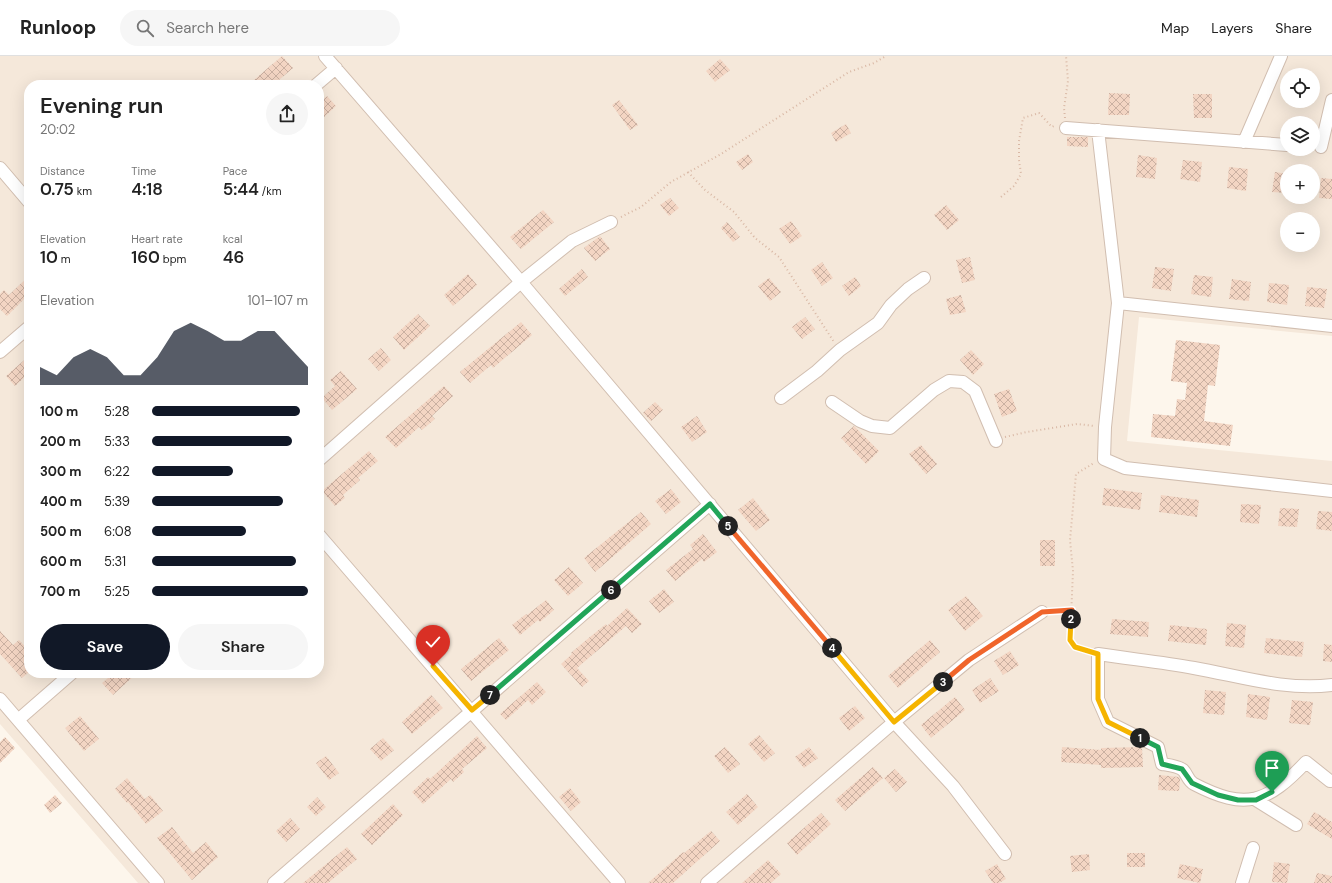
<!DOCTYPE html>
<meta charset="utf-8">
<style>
body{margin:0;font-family:"DM Sans",sans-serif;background:#f6f6f6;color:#222;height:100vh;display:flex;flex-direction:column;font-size:15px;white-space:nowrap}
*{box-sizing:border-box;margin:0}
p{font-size:13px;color:#767676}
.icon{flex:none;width:22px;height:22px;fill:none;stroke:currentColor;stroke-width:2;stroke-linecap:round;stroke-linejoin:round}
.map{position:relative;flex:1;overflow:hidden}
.side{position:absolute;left:24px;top:24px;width:300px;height:598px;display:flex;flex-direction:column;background:#fff;border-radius:16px;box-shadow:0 4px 16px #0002}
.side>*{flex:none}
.buttons{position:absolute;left:1280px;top:12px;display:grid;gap:8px}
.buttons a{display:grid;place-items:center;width:40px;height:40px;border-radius:50%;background:#fff;box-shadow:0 4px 16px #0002;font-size:20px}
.pin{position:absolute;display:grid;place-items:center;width:34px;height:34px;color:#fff;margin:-41px -17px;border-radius:50% 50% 50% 0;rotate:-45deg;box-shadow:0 0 4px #0007}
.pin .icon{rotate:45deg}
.km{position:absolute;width:20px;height:20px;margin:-10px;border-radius:50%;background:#222;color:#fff;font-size:11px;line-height:20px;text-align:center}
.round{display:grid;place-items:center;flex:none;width:42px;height:42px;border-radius:21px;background:#f6f6f6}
.headline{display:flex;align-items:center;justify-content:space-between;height:68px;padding:0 16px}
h1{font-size:22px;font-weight:600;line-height:30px}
.stats{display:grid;grid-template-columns:repeat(3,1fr);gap:6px;height:68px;padding:4px 16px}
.stats div{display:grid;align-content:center}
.stats b{font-size:17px;font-weight:600}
.stats small{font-size:11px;font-weight:400}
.stats p{font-size:11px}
.chart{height:112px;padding:8px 16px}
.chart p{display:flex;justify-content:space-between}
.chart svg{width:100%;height:72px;margin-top:4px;fill:#111827;opacity:.7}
.cta{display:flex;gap:8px;margin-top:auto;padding:8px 16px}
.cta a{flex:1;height:46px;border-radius:24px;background:#111827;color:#fff;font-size:16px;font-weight:600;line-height:46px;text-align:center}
.cta a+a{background:#f6f6f6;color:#222}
ul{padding:0 16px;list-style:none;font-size:13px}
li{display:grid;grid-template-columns:64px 48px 1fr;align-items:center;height:30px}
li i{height:10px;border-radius:5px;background:#111827}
header{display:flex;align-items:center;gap:24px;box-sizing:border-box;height:56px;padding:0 20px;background:#fff;border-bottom:1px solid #e0e0e0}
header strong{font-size:19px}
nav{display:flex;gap:22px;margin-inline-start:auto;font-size:14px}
.search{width:280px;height:36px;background:#f6f6f6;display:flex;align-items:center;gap:10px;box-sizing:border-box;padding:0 14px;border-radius:22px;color:#767676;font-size:15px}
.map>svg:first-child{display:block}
.residential{fill:#f5e8da;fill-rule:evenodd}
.building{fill:url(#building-cross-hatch)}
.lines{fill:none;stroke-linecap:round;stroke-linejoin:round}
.minor-casing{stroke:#d1beb0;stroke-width:14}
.path{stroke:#d9b8a5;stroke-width:2;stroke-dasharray:1 3;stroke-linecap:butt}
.minor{stroke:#fff;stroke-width:12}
.split-1-casing{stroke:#fff;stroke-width:8}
.split-2-casing{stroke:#fff;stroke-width:8}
.split-3-casing{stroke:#fff;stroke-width:8}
.split-4-casing{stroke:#fff;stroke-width:8}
.split-5-casing{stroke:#fff;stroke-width:8}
.split-6-casing{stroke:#fff;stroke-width:8}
.split-7-casing{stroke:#fff;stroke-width:8}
.split-8-casing{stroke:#fff;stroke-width:8}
.split-1{stroke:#22a559;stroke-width:5}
.split-2{stroke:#f5b400;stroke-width:5}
.split-3{stroke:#f0652b;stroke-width:5}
.split-4{stroke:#f5b400;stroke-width:5}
.split-5{stroke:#f0652b;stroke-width:5}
.split-6{stroke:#22a559;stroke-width:5}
.split-7{stroke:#22a559;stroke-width:5}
.split-8{stroke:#f5b400;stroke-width:5}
</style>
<header>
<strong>Runloop</strong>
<div class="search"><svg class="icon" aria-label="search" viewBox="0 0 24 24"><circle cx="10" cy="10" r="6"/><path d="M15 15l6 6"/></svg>Search here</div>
<nav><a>Map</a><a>Layers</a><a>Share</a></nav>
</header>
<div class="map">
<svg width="1332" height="827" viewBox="0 0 1332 827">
<defs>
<pattern id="building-cross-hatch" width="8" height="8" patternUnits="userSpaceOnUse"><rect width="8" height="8" fill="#f3d5c3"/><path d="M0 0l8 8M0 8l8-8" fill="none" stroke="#cab0a1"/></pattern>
</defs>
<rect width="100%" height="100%" fill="#fdf6ec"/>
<!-- residential -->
<path class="residential" d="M0,0H1332V280L1139,261L1127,385L1332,405V827H138L0,668ZM1287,19H1313V45H1287ZM29,29H319V617H29ZM1287,67H1313V93H1287ZM1287,115H1313V141H1287ZM1287,163H1313V189H1287Z"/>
<!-- building -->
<path class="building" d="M282,0L293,12L273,29H259L254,24Z
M720,3L730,14L715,26L706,15Z
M1109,37L1130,38L1129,59H1108Z
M1193,38H1212V62H1194Z
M327,40L336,50L323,62L319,57V47Z
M619,44L638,69L630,74L612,49Z
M846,68L851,77L836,86L831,77Z
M1067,81H1088V91L1067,90Z
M748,98L753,106L742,114L736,106Z
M1138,99L1157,102L1155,123L1136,121Z
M1183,104L1202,106L1200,126L1180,123Z
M1229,111L1248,113L1246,135L1227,132Z
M1275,116L1287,118V137L1272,136Z
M1321,122L1332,123V143L1319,142Z
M670,142L679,152L669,160L660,149Z
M946,149L959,164L947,174L934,159Z
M543,154L554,166L521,193L510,181Z
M791,165L802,180L790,188L779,173Z
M727,166L740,181L733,186L721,172Z
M600,180L610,193L595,205L584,192Z
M970,201L975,224L962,227L956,204Z
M822,206L833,222L822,230L811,214Z
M1155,211L1174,213L1171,235L1152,232Z
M582,213L588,221L565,240L559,233Z
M468,218L477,229L453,250L444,239Z
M1194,219L1213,221L1211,241L1191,238Z
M29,220V238L7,260L0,253V238L4,234L9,239Z
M855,221L861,230L849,240L842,230Z
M769,222L781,236L770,245L758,230Z
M1232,223L1251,226L1249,245L1229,243Z
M1269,227L1289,229L1287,249L1267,246Z
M1307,231L1327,233L1324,252L1305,250Z
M961,239L966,256L950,259L946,243Z
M418,258L430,270L404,294L393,281Z
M805,261L815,273L802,283L792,271Z
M521,266L532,279L493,312L491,309L470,327L460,316Z
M1176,284L1220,289L1215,330L1208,329L1204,365L1233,369L1230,390L1151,381L1153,358L1175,360L1177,343L1185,344L1187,327L1171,325Z
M381,292L391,304L379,315L368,303Z
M971,294L984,308L973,319L960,304Z
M29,300V317L15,330L6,320Z
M341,315L357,333L332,354L322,342L335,330L330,324Z
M444,330L453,340L432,360L435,363L422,374L419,371L396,392L385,381Z
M1009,333L1017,355L1002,361L994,338Z
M655,346L663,354L651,365L643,357Z
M697,360L707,376L692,386L681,371Z
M854,370L879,395L866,408L841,382Z
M921,389L937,408L926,418L909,398Z
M369,395L378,405L358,422L360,424L343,439L345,442L335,450L322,435Z
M1104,432L1142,437L1140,454L1102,449Z
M671,433L681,446L666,458L655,445Z
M1161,439L1199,444L1197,461L1159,456Z
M753,442L770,464L756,475L738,454Z
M1241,448L1261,449L1259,468L1240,466Z
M1280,452L1299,453L1297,471L1278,470Z
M1318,455L1332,456V475L1316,473Z
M641,456L651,468L595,516L584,502Z
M703,478L717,496L704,506L702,503L675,525L666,514L693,493L690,489Z
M1040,484H1055V510H1040Z
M569,511L583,527L568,540L554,524Z
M664,533L674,546L659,557L649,545Z
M966,540L983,560L965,575L948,554Z
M546,544L554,554L540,566L538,564L520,579L512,569L526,558L527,559Z
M627,552L642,568L632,577L626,570L577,612L589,625L582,631L561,608L572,598L571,597L585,585L606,568L607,570Z
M1112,563L1149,566L1148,581L1110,578Z
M1227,567L1246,569L1244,592L1225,590Z
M1170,569L1207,573L1206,589L1168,585Z
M0,575L13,589L19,584L29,595V616L22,622L0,598Z
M499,582L509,594L471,625L461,613Z
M1266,582L1304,586L1302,601L1264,597Z
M930,584L940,596L898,632L888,620Z
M1324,588L1332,589V606L1323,605Z
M1010,595L1019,609L1003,619L994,605Z
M114,617H137L113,639L102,627Z
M990,622L999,635L980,647L972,634Z
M537,626L546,636L532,649L528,644L506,664L500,658Z
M1205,634L1226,636L1224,659L1203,657Z
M1248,638L1270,641L1267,664L1246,661Z
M431,639L443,652L412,678L402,666Z
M955,641L965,654L931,682L921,669Z
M1292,644L1313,646L1310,669L1289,667Z
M855,650L865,662L849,675L839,662Z
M80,660L99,683L84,695L65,672Z
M759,679L775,697L764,706L748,688Z
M477,680L487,692L462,713L464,716L453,726L451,723L423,748L412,736L428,721L430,723Z
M5,681L15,692L0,707V686Z
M383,682L394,694L381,705L370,693Z
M725,691L740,708L728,717L714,700Z
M809,691L818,702L804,712L795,701Z
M1062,691L1101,694V692L1142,691L1143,711L1101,712V709L1061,706Z
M326,700L339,717L329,724L316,707Z
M873,711L883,722L845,755L835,744Z
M895,713L907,726L896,736L884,722Z
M1159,719L1179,721L1180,724L1179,735L1158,734Z
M127,722L145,743L150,739L163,755L146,768L128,746L127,747L115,733Z
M570,732L581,746L571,755L559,741Z
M747,738L758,751L738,769L726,756Z
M55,739L62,747L50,757L44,749Z
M317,741L326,751L316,760L307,751Z
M393,748L403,759L372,789L361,778Z
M1314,756L1332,766V783L1307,768Z
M821,757L831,768L797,799L787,787Z
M290,762L300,773L286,786L276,775Z
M172,771L193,797L206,786L218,801L192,824L157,782Z
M711,775L720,785L673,827H648L683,796L684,797Z
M347,791L357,803L328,827H303Z
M1127,797H1145V811H1127Z
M1089,798L1090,814L1072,816L1070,800Z
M768,804L781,818L771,827H742Z
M1274,806L1290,808L1287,827L1272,826Z
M997,808L1006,823L999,827H993L985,815Z
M1180,808L1203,813L1200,827L1177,822Z
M1317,817L1332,820V827H1314Z"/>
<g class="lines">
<!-- minor casing -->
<g class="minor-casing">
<path id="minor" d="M325,0L521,226L894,666L953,730L1005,798
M316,29L336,12
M1066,72L1287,89
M1098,74L1118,247L1105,371L1104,403L1125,412L1332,435
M1244,86L1281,0
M1321,91L1332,44
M0,112L29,146
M1118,247L1332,270
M0,296L29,271
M781,342L817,315L840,294L878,267L891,249L908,233L924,222
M832,346L860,365L872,370L890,372L934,334L949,325L963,326L975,335L996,385
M319,404L521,226L572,185L611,166
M319,479L619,827
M0,643L158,827
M18,664L72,617
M1330,725L1306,706C1267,747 1246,755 1194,728C1188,725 1187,718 1183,714C1178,710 1168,709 1162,708L1158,691L1108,666L1098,643V598C1130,603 1162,606 1194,612C1240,620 1285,635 1332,629
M1256,744L1296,769
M274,827L710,448
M707,827L894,666L969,604L1042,556
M1242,827L1253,792"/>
</g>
<!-- path -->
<path class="path" d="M1065,62L1064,52L1068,25L1066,0
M688,116L705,134L734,156L755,182L779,201L834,286
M1001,141L1014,130L1021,118L1019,104V85L1023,62L1039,57L1052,71L1056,69
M621,161L641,151L671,126L721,98L849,16L874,7L886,0
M1005,381L1027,376L1077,368L1095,370
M1053,555L1072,554
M1089,595L1075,591L1070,584L1073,515L1070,484L1076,418L1094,407"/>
<!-- minor -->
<use href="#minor" class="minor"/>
</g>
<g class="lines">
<!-- split-1 casing -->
<g class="split-1-casing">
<path id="split-1" d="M1140,682L1158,691L1162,708L1182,713L1192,727L1218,739L1238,744H1256L1272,736"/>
</g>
<!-- split-2 casing -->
<g class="split-2-casing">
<path id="split-2" d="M1071,563L1070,584L1075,591L1098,598V643L1108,666L1140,682"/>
</g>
<!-- split-3 casing -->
<g class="split-3-casing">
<path id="split-3" d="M943,626L969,604L1042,556L1072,554L1071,563"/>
</g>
<!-- split-4 casing -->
<g class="split-4-casing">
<path id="split-4" d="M832,592L894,666L943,626"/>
</g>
<!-- split-5 casing -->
<g class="split-5-casing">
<path id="split-5" d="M728,470L832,592"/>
</g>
<!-- split-6 casing -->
<g class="split-6-casing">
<path id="split-6" d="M611,534L710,448L728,470"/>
</g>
<!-- split-7 casing -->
<g class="split-7-casing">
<path id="split-7" d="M490,639L611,534"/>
</g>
<!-- split-8 casing -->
<g class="split-8-casing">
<path id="split-8" d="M433,610L472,654L490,639"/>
</g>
<!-- split-1 -->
<use href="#split-1" class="split-1"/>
<!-- split-2 -->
<use href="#split-2" class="split-2"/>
<!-- split-3 -->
<use href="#split-3" class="split-3"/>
<!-- split-4 -->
<use href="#split-4" class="split-4"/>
<!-- split-5 -->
<use href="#split-5" class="split-5"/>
<!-- split-6 -->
<use href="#split-6" class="split-6"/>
<!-- split-7 -->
<use href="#split-7" class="split-7"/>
<!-- split-8 -->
<use href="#split-8" class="split-8"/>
</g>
</svg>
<div class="buttons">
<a><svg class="icon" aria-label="locate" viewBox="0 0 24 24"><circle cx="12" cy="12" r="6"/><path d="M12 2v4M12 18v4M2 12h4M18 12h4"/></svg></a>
<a><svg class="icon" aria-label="layers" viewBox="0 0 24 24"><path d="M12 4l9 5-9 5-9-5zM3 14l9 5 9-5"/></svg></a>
<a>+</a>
<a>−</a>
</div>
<div class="pin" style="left:1272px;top:736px;background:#1e9e55"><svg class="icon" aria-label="arrive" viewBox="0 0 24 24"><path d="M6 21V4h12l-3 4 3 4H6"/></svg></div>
<div class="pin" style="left:433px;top:610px;background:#d93025"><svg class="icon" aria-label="check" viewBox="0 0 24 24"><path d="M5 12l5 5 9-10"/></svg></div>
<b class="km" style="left:1140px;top:682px">1</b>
<b class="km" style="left:1071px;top:563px">2</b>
<b class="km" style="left:943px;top:626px">3</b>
<b class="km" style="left:832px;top:592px">4</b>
<b class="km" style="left:728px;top:470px">5</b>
<b class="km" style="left:611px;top:534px">6</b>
<b class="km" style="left:490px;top:639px">7</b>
<section class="side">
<div class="headline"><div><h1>Evening run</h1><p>20:02</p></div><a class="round"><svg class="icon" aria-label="share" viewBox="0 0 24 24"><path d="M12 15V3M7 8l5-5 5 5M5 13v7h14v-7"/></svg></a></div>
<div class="stats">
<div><p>Distance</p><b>0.75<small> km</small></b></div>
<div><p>Time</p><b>4:18</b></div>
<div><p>Pace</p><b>5:44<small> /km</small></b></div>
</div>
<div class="stats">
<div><p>Elevation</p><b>10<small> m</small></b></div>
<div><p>Heart rate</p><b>160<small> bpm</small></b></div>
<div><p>kcal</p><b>46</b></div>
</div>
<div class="chart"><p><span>Elevation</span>101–107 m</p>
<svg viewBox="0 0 160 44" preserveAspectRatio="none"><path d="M0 44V33L10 38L20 27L30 22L40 27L50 38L60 38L70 27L80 11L90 6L100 11L110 17L120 17L130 11L140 11L150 22L160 33V44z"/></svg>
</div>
<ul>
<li><b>100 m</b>5:28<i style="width:95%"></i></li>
<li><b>200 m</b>5:33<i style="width:90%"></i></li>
<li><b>300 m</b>6:22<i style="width:52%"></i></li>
<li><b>400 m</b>5:39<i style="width:84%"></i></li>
<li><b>500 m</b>6:08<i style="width:60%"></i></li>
<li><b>600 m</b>5:31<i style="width:92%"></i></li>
<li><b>700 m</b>5:25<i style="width:100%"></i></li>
</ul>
<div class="cta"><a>Save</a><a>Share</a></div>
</section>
</div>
